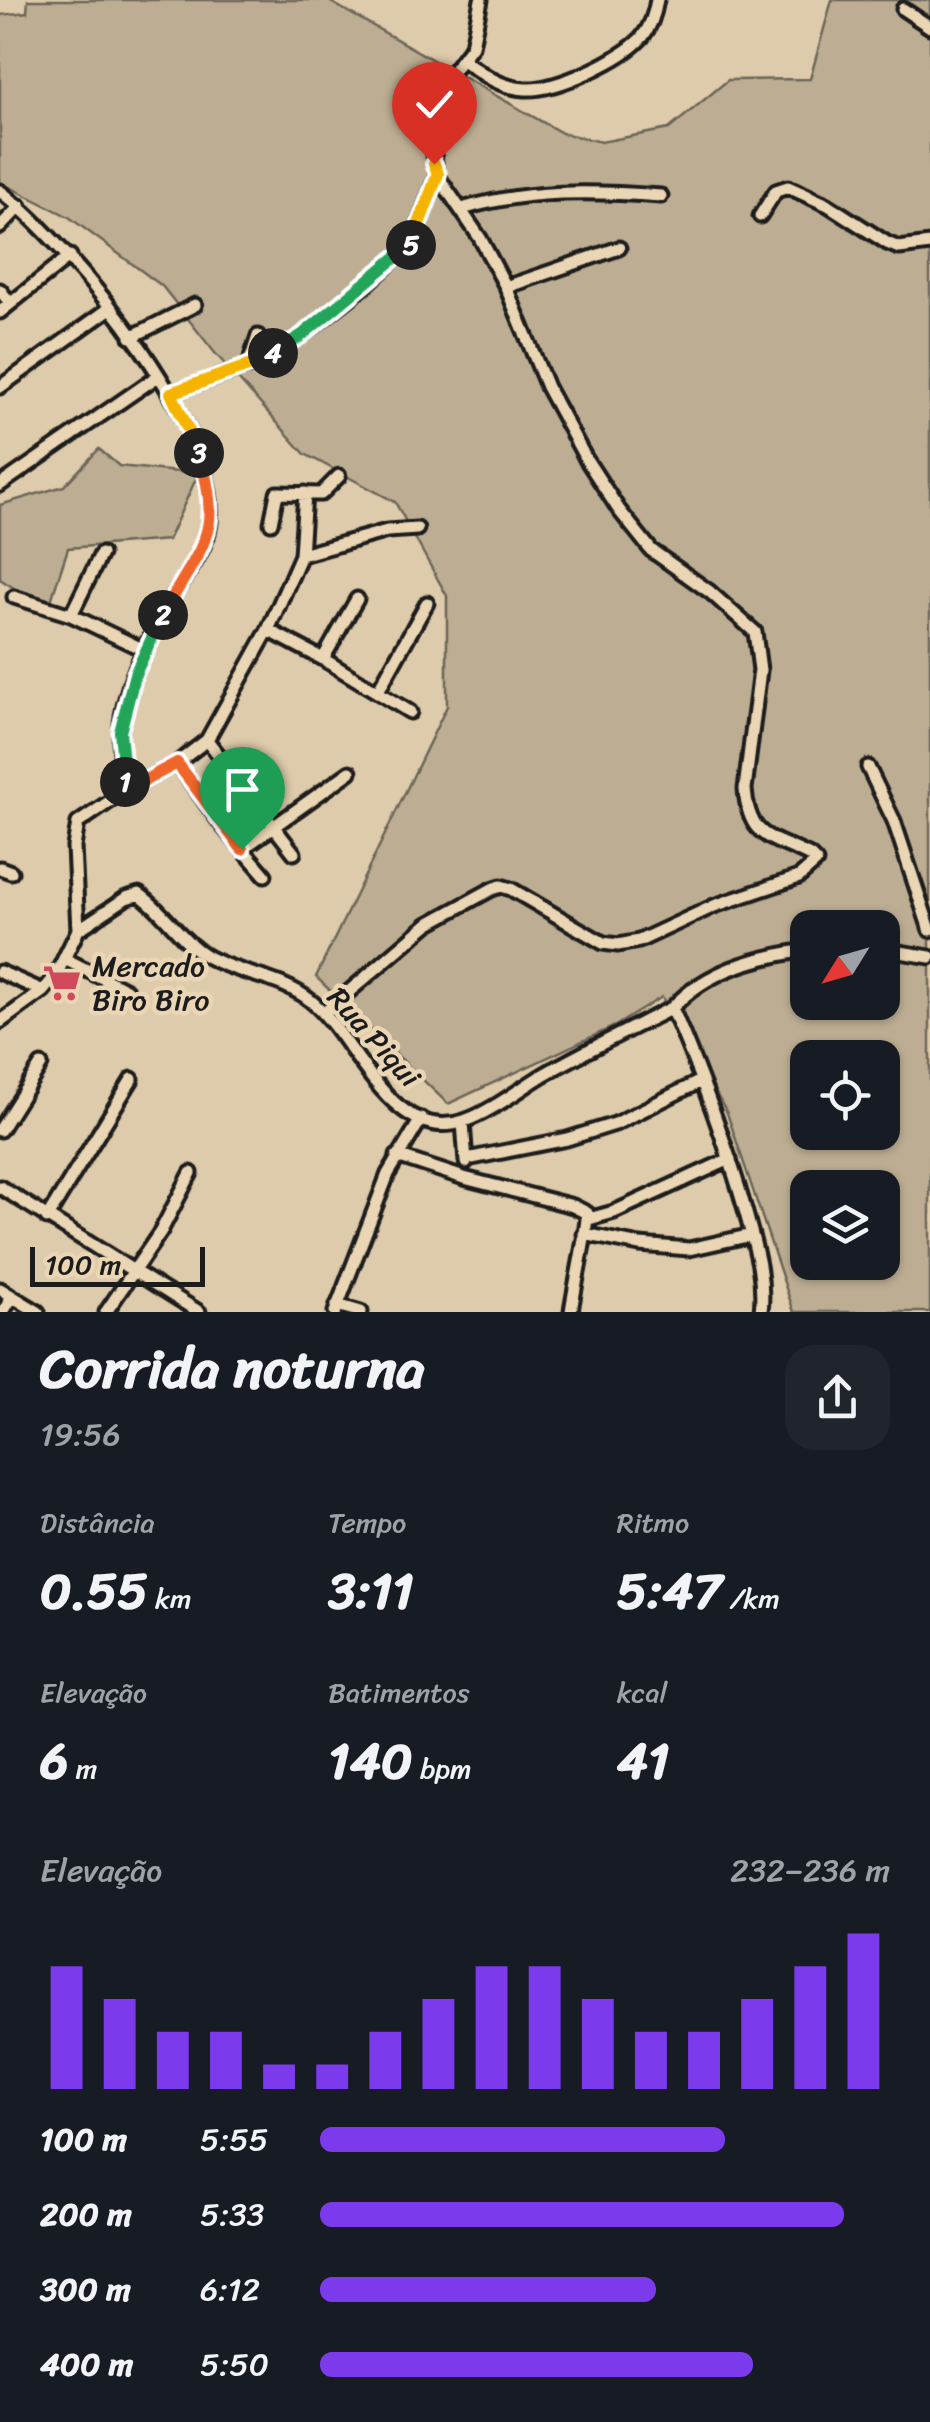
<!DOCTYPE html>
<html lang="pt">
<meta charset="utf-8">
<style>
body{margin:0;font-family:Sriracha,sans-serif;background:#20242c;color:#f1f3f6;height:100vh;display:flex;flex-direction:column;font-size:38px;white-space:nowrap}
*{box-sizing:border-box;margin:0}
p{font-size:32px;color:#9ea1a6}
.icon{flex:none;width:55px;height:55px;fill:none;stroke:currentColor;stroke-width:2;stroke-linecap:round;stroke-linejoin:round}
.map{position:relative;height:1312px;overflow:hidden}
.drawer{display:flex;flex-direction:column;background:#171b24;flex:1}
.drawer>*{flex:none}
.needle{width:65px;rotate:233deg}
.controls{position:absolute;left:790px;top:910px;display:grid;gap:20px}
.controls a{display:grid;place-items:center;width:110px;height:110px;border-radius:20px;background:#171b24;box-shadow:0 2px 8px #0004;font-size:50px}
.scale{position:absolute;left:30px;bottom:25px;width:175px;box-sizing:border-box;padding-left:10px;border:5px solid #1c1c1c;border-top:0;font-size:28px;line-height:35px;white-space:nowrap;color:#1c1c1c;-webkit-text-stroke:8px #ead6b4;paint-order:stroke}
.pin{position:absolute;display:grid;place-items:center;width:85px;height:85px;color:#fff;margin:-102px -42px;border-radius:50% 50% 50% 0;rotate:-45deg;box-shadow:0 0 10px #0007}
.pin .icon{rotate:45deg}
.km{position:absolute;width:50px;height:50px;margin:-25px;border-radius:50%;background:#222;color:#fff;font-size:28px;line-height:50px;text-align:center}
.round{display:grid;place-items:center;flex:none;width:105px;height:105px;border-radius:30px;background:#20242c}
.headline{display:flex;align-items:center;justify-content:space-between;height:170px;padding:0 40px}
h1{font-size:55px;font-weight:700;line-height:75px}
.stats{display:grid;grid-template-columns:repeat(3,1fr);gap:15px;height:170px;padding:10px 40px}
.stats div{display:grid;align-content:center}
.stats b{font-size:50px;font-weight:700}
.stats small{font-size:28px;font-weight:400}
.stats p{font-size:28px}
.chart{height:280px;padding:20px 40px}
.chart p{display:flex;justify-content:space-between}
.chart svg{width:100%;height:180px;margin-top:10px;stroke:#7c3aed;stroke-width:6}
ul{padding:0 40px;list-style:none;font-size:32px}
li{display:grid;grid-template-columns:160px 120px 1fr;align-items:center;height:75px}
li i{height:25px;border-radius:12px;background:#7c3aed}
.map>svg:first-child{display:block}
.green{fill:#bdae93;stroke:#6c6558;stroke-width:2.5;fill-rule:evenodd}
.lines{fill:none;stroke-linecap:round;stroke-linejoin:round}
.minor-casing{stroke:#1c1c1c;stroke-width:19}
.minor{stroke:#ead6b4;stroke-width:11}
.split-1-casing{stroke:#fff;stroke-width:20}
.split-2-casing{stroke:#fff;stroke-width:20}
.split-3-casing{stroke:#fff;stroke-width:20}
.split-4-casing{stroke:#fff;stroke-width:20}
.split-5-casing{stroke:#fff;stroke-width:20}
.split-6-casing{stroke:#fff;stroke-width:20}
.split-1{stroke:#f0652b;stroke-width:12}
.split-2{stroke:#22a559;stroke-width:12}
.split-3{stroke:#f0652b;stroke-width:12}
.split-4{stroke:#f5b400;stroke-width:12}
.split-5{stroke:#22a559;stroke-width:12}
.split-6{stroke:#f5b400;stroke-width:12}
.labels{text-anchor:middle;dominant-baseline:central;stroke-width:9;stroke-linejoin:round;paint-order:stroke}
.poi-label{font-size:30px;fill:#1c1c1c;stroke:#ead6b4;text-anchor:start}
.street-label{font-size:30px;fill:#1c1c1c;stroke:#ead6b4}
</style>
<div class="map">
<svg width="930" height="1312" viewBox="0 0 930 1312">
<rect width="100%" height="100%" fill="#decbab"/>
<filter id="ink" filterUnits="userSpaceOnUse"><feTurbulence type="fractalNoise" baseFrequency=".01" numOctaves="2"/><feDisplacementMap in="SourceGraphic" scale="20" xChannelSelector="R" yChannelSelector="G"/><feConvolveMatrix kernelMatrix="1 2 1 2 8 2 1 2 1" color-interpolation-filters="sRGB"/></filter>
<g filter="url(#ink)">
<!-- green -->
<path class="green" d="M28,0H327L562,133L601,142L669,129L728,80L810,79L832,0H930V1312H794L727,1113L662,997L615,1026L448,1104L316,977L447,706V596L395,502L305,454L215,353L162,286L69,217L0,182V15L27,12ZM808,928H882V1002H808ZM808,1058H882V1132H808ZM808,1188H882V1262H808Z
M99,449L119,466L198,474L168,540L68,548L48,610L0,579V505L64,486Z"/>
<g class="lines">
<!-- minor casing -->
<g class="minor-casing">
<path id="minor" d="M903,9L930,27
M463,60C482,74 501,88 525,89C556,91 624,59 643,36C651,26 655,12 657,0
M0,191C71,246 237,442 207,537C199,560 181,582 169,603C146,642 121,691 120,738C120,756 124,773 125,791
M462,209C528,189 594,191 661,196
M760,216L776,191L788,187L828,205L887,243L899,248L930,244
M0,227L20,206
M506,287L619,248
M0,290L10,303
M0,312L70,256
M131,337L195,305
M248,367L258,336
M0,387L109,309
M171,393L255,364L301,336L365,286L411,244L437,175
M0,485L158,376
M271,523L277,493L321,494L339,476
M301,555L387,531L417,529
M14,597L71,615L144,650
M71,615L101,554
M268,630L323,659L410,712
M323,659L357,599
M378,691L427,603
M207,740L294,853
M177,763L222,825L265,875
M868,767L894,821L930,930
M242,849L350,772
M0,868L11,872
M78,930L126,898L139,894C164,911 180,940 206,956C239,975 282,977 311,1001C354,1035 391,1146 464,1121C489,1113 520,1089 543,1075C585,1051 629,1030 672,1008C707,970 757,957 808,950
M882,949L930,957
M65,959L126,990
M0,972L43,991
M672,1008C701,1075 726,1143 746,1213C755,1247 765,1277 761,1312
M324,1013L428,924L492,889L501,886L511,889L603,943L618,945L639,941L714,906L799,877L816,862L810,856C771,836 749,840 745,789L760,670L755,632L710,592L651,550L619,510L586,459L547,387L506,287L480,238L437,175L431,136L438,91L472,46L481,0
M0,1022L43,991L55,977L78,930L74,847L78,823L125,791L177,763L207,740L268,630L301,555L305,493
M463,1122L466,1162
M0,1130L41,1065
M397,1156L464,1178L573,1206L587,1213C589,1222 573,1294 571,1312
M467,1159L567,1139L615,1124L701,1081
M0,1187L199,1312
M47,1218L132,1079
M589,1219L614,1212L730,1159
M584,1234L640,1245L689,1249L752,1235
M0,1289L38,1312
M337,1305L361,1312
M3,1312L12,1297
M106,1312L161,1231L191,1173
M335,1312L388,1174L421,1119"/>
</g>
<!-- minor -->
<use href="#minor" class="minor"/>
</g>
</g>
<g class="lines" filter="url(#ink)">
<!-- split-1 casing -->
<g class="split-1-casing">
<path id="split-1" d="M125,782V791L177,763L242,849"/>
</g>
<!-- split-2 casing -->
<g class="split-2-casing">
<path id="split-2" d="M125,782L120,732L135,674L163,615"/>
</g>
<!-- split-3 casing -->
<g class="split-3-casing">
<path id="split-3" d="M163,615C200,545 225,536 199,453"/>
</g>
<!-- split-4 casing -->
<g class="split-4-casing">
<path id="split-4" d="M199,453L171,393L248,366L273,353"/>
</g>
<!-- split-5 casing -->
<g class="split-5-casing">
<path id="split-5" d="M273,353L301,336L411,245"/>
</g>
<!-- split-6 casing -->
<g class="split-6-casing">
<path id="split-6" d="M411,245L438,174L434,164"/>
</g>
<!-- split-1 -->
<use href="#split-1" class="split-1"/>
<!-- split-2 -->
<use href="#split-2" class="split-2"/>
<!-- split-3 -->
<use href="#split-3" class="split-3"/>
<!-- split-4 -->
<use href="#split-4" class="split-4"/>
<!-- split-5 -->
<use href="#split-5" class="split-5"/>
<!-- split-6 -->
<use href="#split-6" class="split-6"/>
</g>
<!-- icons -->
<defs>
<g id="supermarket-bare" transform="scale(3)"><path d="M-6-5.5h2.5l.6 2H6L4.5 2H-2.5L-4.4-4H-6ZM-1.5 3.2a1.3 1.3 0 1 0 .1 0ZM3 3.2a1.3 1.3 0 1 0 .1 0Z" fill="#d1495b" stroke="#ead6b4" stroke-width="2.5" paint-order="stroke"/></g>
</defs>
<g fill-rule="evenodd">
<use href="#supermarket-bare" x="62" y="983"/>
</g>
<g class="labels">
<!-- poi labels -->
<g class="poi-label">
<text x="92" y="966">Mercado<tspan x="92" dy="34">Biro Biro</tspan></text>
</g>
<!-- street labels -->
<g class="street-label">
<text transform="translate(374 1037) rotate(48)">Rua Piqui</text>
</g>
</g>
</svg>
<div class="controls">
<a><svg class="needle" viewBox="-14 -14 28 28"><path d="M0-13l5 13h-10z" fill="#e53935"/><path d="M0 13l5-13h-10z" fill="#9ea1a6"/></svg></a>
<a><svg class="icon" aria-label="locate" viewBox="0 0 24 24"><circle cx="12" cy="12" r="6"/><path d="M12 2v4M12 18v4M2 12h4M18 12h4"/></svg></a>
<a><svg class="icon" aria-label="layers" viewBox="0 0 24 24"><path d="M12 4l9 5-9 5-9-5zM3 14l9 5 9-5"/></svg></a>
</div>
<div class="scale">100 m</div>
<div class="pin" style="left:242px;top:849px;background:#1e9e55"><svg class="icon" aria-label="arrive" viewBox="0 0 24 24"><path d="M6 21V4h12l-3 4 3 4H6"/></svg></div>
<div class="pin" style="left:434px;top:164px;background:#d93025"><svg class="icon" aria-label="check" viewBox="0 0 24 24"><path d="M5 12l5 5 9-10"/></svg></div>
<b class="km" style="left:125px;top:782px">1</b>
<b class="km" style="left:163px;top:615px">2</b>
<b class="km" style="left:199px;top:453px">3</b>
<b class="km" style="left:273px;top:353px">4</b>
<b class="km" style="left:411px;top:245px">5</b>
</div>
<section class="drawer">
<div class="headline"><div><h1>Corrida noturna</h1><p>19:56</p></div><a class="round"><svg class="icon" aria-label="share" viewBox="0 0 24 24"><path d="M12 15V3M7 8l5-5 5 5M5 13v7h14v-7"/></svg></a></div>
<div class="stats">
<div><p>Distância</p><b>0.55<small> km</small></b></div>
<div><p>Tempo</p><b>3:11</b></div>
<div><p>Ritmo</p><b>5:47<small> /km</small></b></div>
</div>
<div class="stats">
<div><p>Elevação</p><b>6<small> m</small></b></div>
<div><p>Batimentos</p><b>140<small> bpm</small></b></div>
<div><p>kcal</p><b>41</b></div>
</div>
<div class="chart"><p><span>Elevação</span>232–236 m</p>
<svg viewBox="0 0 160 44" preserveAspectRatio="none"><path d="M5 44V14M15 44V22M25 44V30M35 44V30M45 44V38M55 44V38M65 44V30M75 44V22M85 44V14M95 44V14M105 44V22M115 44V30M125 44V30M135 44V22M145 44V14M155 44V6"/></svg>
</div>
<ul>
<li><b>100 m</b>5:55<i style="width:71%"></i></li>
<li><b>200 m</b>5:33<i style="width:92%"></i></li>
<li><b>300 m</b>6:12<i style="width:59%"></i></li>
<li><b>400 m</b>5:50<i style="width:76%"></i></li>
</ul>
</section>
